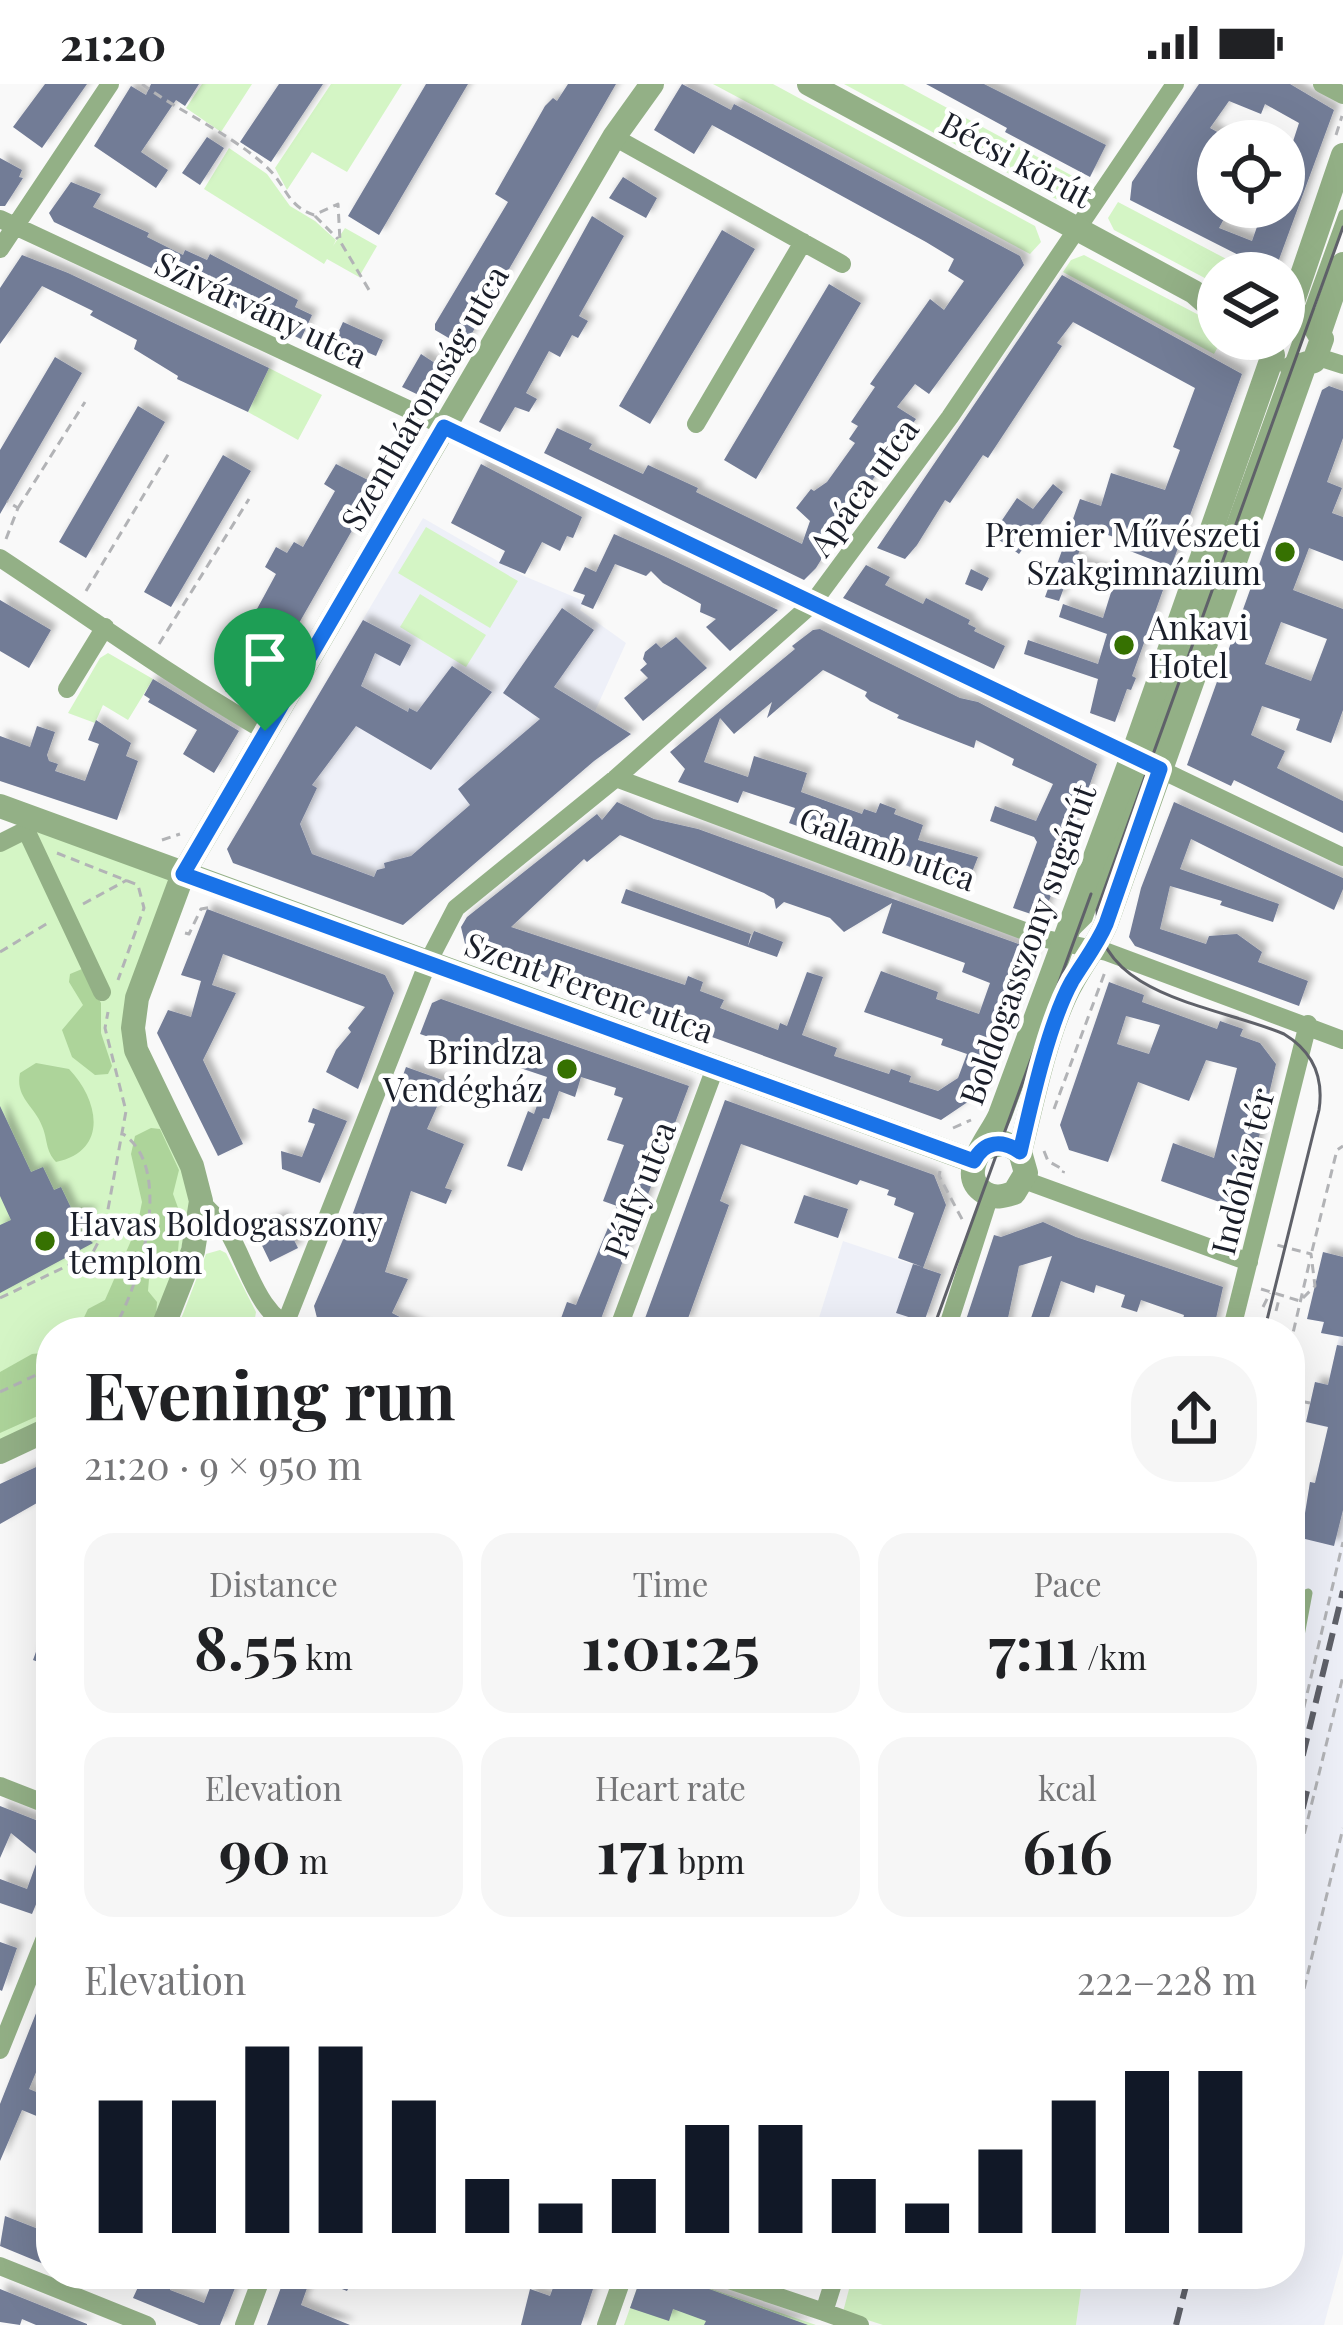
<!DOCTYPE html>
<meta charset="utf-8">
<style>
body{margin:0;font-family:"Playfair Display",serif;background:#f6f6f6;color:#202124;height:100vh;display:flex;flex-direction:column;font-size:45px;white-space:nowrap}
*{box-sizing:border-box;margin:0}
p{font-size:39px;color:#757577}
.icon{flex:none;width:66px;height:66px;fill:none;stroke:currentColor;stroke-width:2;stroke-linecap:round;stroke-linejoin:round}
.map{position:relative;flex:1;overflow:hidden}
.side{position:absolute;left:36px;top:1233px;width:1269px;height:972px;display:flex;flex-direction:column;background:#fff;border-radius:48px;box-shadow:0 12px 48px #0002}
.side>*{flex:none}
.tools{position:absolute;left:1197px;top:36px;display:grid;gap:24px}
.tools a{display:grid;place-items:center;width:108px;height:108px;border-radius:50%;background:#fff;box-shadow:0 12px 48px #0002;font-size:60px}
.pin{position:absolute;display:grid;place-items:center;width:102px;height:102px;color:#fff;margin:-123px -51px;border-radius:50% 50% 50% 0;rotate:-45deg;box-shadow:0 0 12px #0007}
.pin .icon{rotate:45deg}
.round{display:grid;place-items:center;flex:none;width:126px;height:126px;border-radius:48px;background:#f6f6f6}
.summary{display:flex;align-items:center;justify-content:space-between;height:204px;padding:0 48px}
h1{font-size:66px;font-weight:700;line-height:90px}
.metrics{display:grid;grid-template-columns:repeat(3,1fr);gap:18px;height:204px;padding:12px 48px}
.metrics div{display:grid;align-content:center;border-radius:30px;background:#f6f6f6;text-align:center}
.metrics b{font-size:60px;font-weight:700}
.metrics small{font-size:33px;font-weight:400}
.metrics p{font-size:33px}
.chart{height:336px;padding:24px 48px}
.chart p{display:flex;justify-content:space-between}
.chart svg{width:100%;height:216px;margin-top:12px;stroke:#111827;stroke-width:6}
.status{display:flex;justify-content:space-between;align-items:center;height:84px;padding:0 60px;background:#fff;direction:ltr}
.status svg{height:33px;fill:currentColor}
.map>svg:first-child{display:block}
.built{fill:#eef0f8}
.green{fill:#d4f5c5}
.forest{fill:#add49a}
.building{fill:#727b96;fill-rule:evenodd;filter:url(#shadow)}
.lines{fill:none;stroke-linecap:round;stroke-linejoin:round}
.path{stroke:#b2b3b6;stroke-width:3;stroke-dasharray:9 6;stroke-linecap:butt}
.service{stroke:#93b086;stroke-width:9}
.minor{stroke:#93b086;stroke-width:18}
.tertiary{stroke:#93b086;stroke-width:24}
.tram{stroke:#5f6169;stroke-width:3}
.rail{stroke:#5f6169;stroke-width:6;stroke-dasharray:18 9;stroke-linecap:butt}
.route-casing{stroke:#fff;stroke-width:24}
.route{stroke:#1a73e8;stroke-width:15}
.poi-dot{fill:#367101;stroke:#fff;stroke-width:4.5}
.labels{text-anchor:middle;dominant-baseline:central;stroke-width:9;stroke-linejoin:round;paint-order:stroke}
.street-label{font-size:33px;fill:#1a1e29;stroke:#fff}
.poi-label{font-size:33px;fill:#1a1e29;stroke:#fff;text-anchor:end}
</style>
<div class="status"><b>21:20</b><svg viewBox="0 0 49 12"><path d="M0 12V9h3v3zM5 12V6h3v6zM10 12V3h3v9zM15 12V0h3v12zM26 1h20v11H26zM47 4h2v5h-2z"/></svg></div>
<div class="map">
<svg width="1343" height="2241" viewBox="0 0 1343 2241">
<defs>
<filter id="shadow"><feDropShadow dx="6" dy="-6" stdDeviation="3" flood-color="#0004"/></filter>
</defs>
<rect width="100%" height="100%" fill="#f9f9f9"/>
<!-- built -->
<path class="built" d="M423,434L524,492L584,517L580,526L626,559L595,627L631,650L588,682L403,841L233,779L227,765Z
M843,1157L941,1190L921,1248H851L818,1237Z
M1343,1170V2170L1324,2241H1076L1083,2190H1290V1454H1301L1310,1398L1315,1399L1328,1344L1306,1338L1315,1298L1328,1300L1339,1253L1321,1249L1323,1238L1307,1235Z"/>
<!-- green -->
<path class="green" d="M202,0H252L221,48L186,24Z
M331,0H402L347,88L312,68L287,106L275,84Z
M713,0H773L1035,142L1041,158L1030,170Z
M844,0H903L1080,96L1082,103L1071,116L1056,115Z
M229,64L267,90L290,122L315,137L336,156L333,162L345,144L377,162L359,193L327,175L324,180L204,105Z
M1118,118L1253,189H1218V201L1114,146L1108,134Z
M1084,171L1218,241V255H1222L1214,270L1063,188L1071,176Z
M269,284L322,311L298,356L248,328Z
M426,443L518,497L490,544L398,489Z
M420,510L486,551L466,583L400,543Z
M108,569L153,595L128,636L103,621L95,639L68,629L100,574Z
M31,734L183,790L134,928L197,1099L161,1248H51V1344L0,1368V759Z
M220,1166L226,1169L256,1228L255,1234L234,1248H176L206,1170Z
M642,2190H668L816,2241H624Z
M853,2190H1083L1076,2241H883L843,2228Z"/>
<!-- forest -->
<path class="forest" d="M82,885L101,919V949L112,982L108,990L95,991L72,973L62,946L83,921L69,898L70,890Z
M36,979L69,985C99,1016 109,1067 56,1078C45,1066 48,1056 42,1042C34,1021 15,1014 20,989Z
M151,1044L160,1045L179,1086L173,1110L181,1132L178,1167L163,1188L149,1195L148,1207L157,1218L156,1233L147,1248H77L88,1225L105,1216L137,1143L142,1118L131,1070L135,1052Z
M51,1268V1326L0,1349V1288L32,1270Z"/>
<!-- building -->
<path class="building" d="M45,0H87L42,64L13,43Z
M151,0H199L185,22L176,16L141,68L168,86L156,104L94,62L131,2L146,11Z
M279,0H323L271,78L240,58Z
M426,0H468L379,151L348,132Z
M568,0H616L464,263L435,246V240L508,118L495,110L545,22L553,14L557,17Z
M682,0L731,26L734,20L1020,172L1024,181L929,310L915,300L897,323L916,335L856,419L816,484L804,496L544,369L557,344L592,360L589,365L643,390L648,381L698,404L696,408L802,460L810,437L796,424L811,405L814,407L827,398L855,359L849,355L858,342L851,338L875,303L870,300L930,215L944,226L964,197L948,187L954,175L926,158L712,41L694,70L654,46Z
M926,0H984L1106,61L1090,93L1005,48L1007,44Z
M1199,0H1290L1334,26L1274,189L1130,116L1132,98ZM1229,17L1261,30L1265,20L1299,39L1284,85V123H1264L1252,157L1219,144L1227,129L1206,114L1218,92L1221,50L1210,44Z
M207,53L224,64L200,101L182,89Z
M0,74L22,86L19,93L23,94L5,122H0Z
M623,93L657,114L646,134L609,114Z
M71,98L101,110L93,123L149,149L147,153L183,171L185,166L207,176L210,170L298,216L295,223L312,231L301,255L54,138L49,129Z
M592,132L624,152L579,232L588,237L578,254L572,251L560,273L549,267L526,309L537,315L529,328L515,323L500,348L479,338Z
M722,146L755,165L650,340L619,322Z
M22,171L68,189L269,284L248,328L177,295L178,292L134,265L137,256L90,231L93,227L42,202L0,260V204Z
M1062,191L1242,290L1171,483L1112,460L1114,453L1087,444L1076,477L1163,506L1132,592L1136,594L1131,606L1127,605L1115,638L1090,629L1098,595L1024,570L1028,556L1098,580L1107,550L1059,533L1063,520L1103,534L1113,502L1069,490L1059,517L1045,513L1060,472L1080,415L1101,422L1111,389L1165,406L1180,366L1173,363L1195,304L1073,238L1057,259L1062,262L988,374L983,371L950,419L945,416L917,461L905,475L877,464Z
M829,200L861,219L756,395L724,376Z
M343,238L383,256L376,272L362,266L355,281L329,269Z
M421,270L447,287L429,316L402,303Z
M55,273L82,289L0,430V366Z
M1329,302L1343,307V354L1327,398L1342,404L1332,429L1343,433V477L1309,464L1293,506L1343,525V626L1331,659L1296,646L1300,635L1262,622L1251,651L1285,667L1277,684L1343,717V749L1234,696L1231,702L1187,681L1322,306ZM1281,538L1327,555L1311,597L1265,580Z
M138,322L165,338L86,474L59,458Z
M223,371L251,387L171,523L144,508Z
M336,380L378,401L251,623L225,607L250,565L246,562L257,540L251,536L276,490L265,483L276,463L287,469L294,458L303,463L335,407L324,400Z
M481,380L582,433L573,454L567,452L560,467L542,458L525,490L499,479L505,467L451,439Z
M1053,400L1063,408L1019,470L992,451L1017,414L1033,425Z
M614,450L666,473L778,526L730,567L706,543L716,535L700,528L701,520L663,499L651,487L646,492L615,480L593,525L581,520L585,511L573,507L585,483L596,488Z
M866,481L890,493L885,501L923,520L926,514L970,536L968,540L976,544L974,547L1005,562L994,585L843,514Z
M971,485L989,494L982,507L965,500Z
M0,516L51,546L29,584L0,567Z
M562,524L594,546L554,603L631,650L594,677L403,841L233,779L227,765L363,536L411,561L400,582L375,569L361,602L408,628L409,624L417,628L452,582L492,608L431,686L356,642L312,701L317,704L300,740L312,770L374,793L377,786L385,784L384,779L411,772L470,721L458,705L540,635L503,609Z
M820,545L960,614L978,618L1097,680L1043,834L1013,824L1037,758L1034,753L990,737L995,722L1036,737L1053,700L1012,681L1014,675L976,656L974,664L897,634L899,631L870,617L865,612L867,608L823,586L767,634L772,618L734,650L720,634L704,678L748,693L754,672L807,689L801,708L862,730L864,725L876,729L880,719L896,725L894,730L923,741L918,756L978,773L966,803L789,739L795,724L743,707L738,719L678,698L685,685L670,668L795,565L792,562L813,546Z
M676,553L707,584L643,637L624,614L648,594L640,586L647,580L643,575L645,568L656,559L661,564Z
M153,595L239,647L214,689L183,670L197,646L148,618L150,615L144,611Z
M96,636L131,659L126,672L138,677L117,736L0,697V652L30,663L37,642L55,648L47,671L49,677L58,680L55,687L85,697L99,660L88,656Z
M617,718L654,735L698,745L1035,866L981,1009L941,1036L466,864L461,843L467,833L597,730L602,736ZM620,751L764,809L774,815L776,825L784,818L830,834L844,848L892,819L882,849L965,879L962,888L990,899L979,930L936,915L938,908L881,887L864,928L943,955L941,961L967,970L958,994L938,1007L909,998L911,992L891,985L889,990L834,972L837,964L802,951L823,893L807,888L787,942L780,939L778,946L720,924L724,916L700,907L703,898L688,892L685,901L511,843L584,775L587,778Z
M1174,718L1343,794V805L1334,826L1191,755L1180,785L1279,820L1273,838L1220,821L1222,817L1170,802L1160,845L1206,860L1209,852L1237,850L1262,868L1258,878L1308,897L1299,922L1135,862L1129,853L1141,804Z
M626,805L751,850L748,862L754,847L783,858L777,873L621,819Z
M207,825L385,891L394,909L358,1005L326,988L336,966L351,948L348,944L365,923L223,870L212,901L236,909L203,976L243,1060L218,1072L157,949L168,926L191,933L201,897L181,891Z
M1109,898L1144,911L1142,918L1217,945L1220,937L1243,945L1240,952L1260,959L1276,980L1243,1122L1236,1124L1161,1097L1173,1059L1214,1074L1237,984L1206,976L1189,1017L1138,998L1108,1078L1069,1066L1060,1041ZM1126,932L1160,941L1149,970L1117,960Z
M441,915L689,1002L596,1248H556L567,1218L576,1221L617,1122L603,1117L624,1061L607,1056L623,1014L614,1011L616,1004L581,993L575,1013L559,1007L549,1035L543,1034L522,1087L507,1082L528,1027L534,1030L547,993L420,950L432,919Z
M406,983L448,998L427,1045L464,1060L445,1104L452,1106L446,1120L411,1107L385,1188L408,1195L392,1229L429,1248H350L317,1234L314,1222L345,1151Z
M725,1016L934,1091L946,1121L923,1184L941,1190L924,1238L896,1229L913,1180L923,1183L898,1174L914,1129L894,1121L896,1114L887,1111L889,1106L860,1096L857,1101L741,1060L720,1117L729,1121L686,1240L676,1237L672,1248H640Z
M0,1022L31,1088L43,1083L54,1106L61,1103L72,1126L92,1128L77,1144L93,1159L0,1209V1141L11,1136L0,1112Z
M313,1024L347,1037L320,1099L282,1085L281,1067L302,1073L315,1040L308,1038Z
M804,1111L848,1125L838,1154L794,1139Z
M282,1132L298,1164L270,1178L254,1145Z
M1043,1138L1076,1153L1223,1203L1213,1248H1180L1184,1231L1141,1216L1137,1228L1121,1223L1125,1211L1096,1201L1094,1209L1061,1197L1047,1240L1031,1234L1052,1172L1019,1182L1005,1248H962L994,1151L1001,1153Z
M1323,1168L1343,1173V1253L1321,1249L1324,1238L1307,1235Z
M1337,1261L1343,1262V1426L1334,1462L1301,1454L1310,1398L1315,1399L1328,1343L1306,1338L1315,1298L1328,1301Z
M51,1376V1411L0,1440V1400Z
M49,1532H51V1583L33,1576Z
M0,1722L51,1742V1784L32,1830L0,1819V1795L27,1805L39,1772L11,1749L0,1774Z
M0,1858L17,1864L2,1907L0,1906Z
M50,1894L51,1977L42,1974L29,2005L51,2014V2038L22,2026L0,2077V2020Z
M5,2132L51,2150V2183L0,2162Z
M144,2190H159L174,2196L170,2206L204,2219L213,2196L235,2204L220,2241H199L133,2214Z
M286,2190H356L347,2207L311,2193L301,2221L350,2241H267Z
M558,2190H598L581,2241H521L530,2205L550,2212Z
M642,2190H668L808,2241H704L706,2237L673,2225L669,2237L630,2224Z
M0,2205L87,2240V2241H36L22,2235L20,2241L0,2238Z"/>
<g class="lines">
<!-- path -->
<path class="path" d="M142,0C179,28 246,57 275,92C288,109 291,123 314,131L338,120L340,157L372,211
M1336,51L1342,32
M315,132L338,155
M1240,255L1250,275
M18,424L85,318
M6,455L18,424L7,417
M86,507L169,369
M159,560L249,415
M162,756L180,750
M57,769L138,801L144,824L118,896
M83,820L127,796
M185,849L189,850L201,825L212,823
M0,868L48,839
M1054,1025L1105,888
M953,1044L971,1036
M1044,1067L1048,1077L1064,1086L1063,1089
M940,1087L939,1092L963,1137
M1312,1167L1337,1066L1343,1062
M1261,1205L1300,1217L1315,1202L1311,1170L1273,1160
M0,1214L92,1170L104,1147L126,1027L105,944L108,928
M1263,1223L1270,1209
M1276,1227L1280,1211
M112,1248C139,1204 176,1085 123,1050
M1290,1262L1310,1176
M0,1308L51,1284
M1290,1315L1310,1319
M1290,1682L1343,1458
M1290,1808L1343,1592
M1290,1963L1343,1744"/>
<!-- service -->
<path class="service" d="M1075,848L1088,835L1343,130
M1290,1349L1298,1365L1290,1402
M1290,1557H1299L1308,1509"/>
<!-- minor -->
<path class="minor" d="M1322,0L1343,11
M614,53L842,180
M0,135L444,342L1343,773
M0,165L110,0
M1318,273L1343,281
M696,340L803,158
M0,474C88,532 173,594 265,647
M67,605L105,543
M616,694L1046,855L1107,868L1343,956
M26,746L102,908
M0,759L26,746L29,738
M1024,1096L1249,1178
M201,1117C209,1127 220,1136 227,1146C249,1182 256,1230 298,1248
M256,1248L284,1242
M282,1248L428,878L456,824L616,694L812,520L950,333L1175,0
M617,1248L715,984
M946,1248L990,1111
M1231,1248L1308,940
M0,1702L51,1722
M0,1966L51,1839
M0,2182L147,2241
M711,2190L824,2228L836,2190
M824,2228L860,2241
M244,2241L263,2190
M606,2241L624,2190"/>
<!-- tertiary -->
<path class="tertiary" d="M809,0L1194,208L1218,229
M1288,232L1343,71
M1284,233L1294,231L1310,235L1322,255L1314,277L1292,284
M1320,247L1343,180
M0,722L973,1077
M984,1064L1005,1059L1020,1068L1026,1089L1014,1109C1004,1112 995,1115 985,1109C954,1090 991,1053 1000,1031L1133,670L1273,271
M1020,1068C1032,1020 1048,939 1073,897C1084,877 1097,861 1106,840L1304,283
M161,1248L193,1167L201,1117L192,1082L136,966L133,944L137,914L183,790L614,53L652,0
M0,1368L51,1344"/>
<!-- tram -->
<path class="tram" d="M932,1248L1091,810
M1264,1248L1319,1026C1324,993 1312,967 1284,950C1222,923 1096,913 1097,826L1343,143"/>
<!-- rail -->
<path class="rail" d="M1290,1724L1343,1507
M1290,1777L1307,1707
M1176,2241L1189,2190"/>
</g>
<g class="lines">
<!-- route casing -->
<g class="route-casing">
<path id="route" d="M444,343L1160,685L1106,840C1097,861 1084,877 1072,897C1049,938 1031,1020 1020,1068C1002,1055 984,1057 974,1077L183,790Z"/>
</g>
<!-- route -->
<use href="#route" class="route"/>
</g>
<!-- markers -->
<g class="poi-dot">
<circle cx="1285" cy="468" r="12"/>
<circle cx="1124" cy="561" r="12"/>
<circle cx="567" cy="985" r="12"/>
<circle cx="45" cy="1157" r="12"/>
</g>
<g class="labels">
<!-- street labels -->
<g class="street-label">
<text transform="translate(1017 74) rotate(28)">Bécsi körút</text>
<text transform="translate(262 224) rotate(25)">Szivárvány utca</text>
<text transform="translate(423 313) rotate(-60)">Szentháromság utca</text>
<text transform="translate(862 402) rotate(-54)">Apáca utca</text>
<text transform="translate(888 763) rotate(20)">Galamb utca</text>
<text transform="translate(1026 860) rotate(-70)">Boldogasszony sugárút</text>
<text transform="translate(590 902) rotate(20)">Szent Ferenc utca</text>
<text transform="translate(1241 1087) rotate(-76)">Indóház tér</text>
<text transform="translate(638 1105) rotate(-69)">Pálfy utca</text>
</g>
<!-- poi labels -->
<g class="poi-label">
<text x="1261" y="449">Premier Művészeti<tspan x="1261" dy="38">Szakgimnázium</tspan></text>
<text x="1148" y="542" text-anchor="start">Ankavi<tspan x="1148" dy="38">Hotel</tspan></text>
<text x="543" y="966">Brindza<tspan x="543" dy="38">Vendégház</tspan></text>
<text x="69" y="1138" text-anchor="start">Havas Boldogasszony<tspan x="69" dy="38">templom</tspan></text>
</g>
</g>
</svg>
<div class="tools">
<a><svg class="icon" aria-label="locate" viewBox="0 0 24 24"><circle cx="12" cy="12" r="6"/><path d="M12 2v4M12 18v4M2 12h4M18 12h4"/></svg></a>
<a><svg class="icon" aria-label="layers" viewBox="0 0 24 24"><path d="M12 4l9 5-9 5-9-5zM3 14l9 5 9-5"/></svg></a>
</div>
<div class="pin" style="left:265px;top:647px;background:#1e9e55"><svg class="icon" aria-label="arrive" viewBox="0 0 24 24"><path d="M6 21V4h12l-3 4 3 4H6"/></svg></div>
<section class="side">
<div class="summary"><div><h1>Evening run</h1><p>21:20 · 9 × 950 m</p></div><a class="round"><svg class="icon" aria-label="share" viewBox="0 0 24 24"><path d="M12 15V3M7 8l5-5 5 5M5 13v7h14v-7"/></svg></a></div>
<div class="metrics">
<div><p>Distance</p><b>8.55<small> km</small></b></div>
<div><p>Time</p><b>1:01:25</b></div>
<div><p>Pace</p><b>7:11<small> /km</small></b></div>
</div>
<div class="metrics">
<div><p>Elevation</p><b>90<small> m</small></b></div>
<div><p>Heart rate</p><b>171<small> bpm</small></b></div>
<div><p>kcal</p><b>616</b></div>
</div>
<div class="chart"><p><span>Elevation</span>222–228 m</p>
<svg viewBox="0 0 160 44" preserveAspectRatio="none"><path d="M5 44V17M15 44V17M25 44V6M35 44V6M45 44V17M55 44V33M65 44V38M75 44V33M85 44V22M95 44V22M105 44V33M115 44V38M125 44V27M135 44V17M145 44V11M155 44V11"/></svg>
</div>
</section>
</div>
